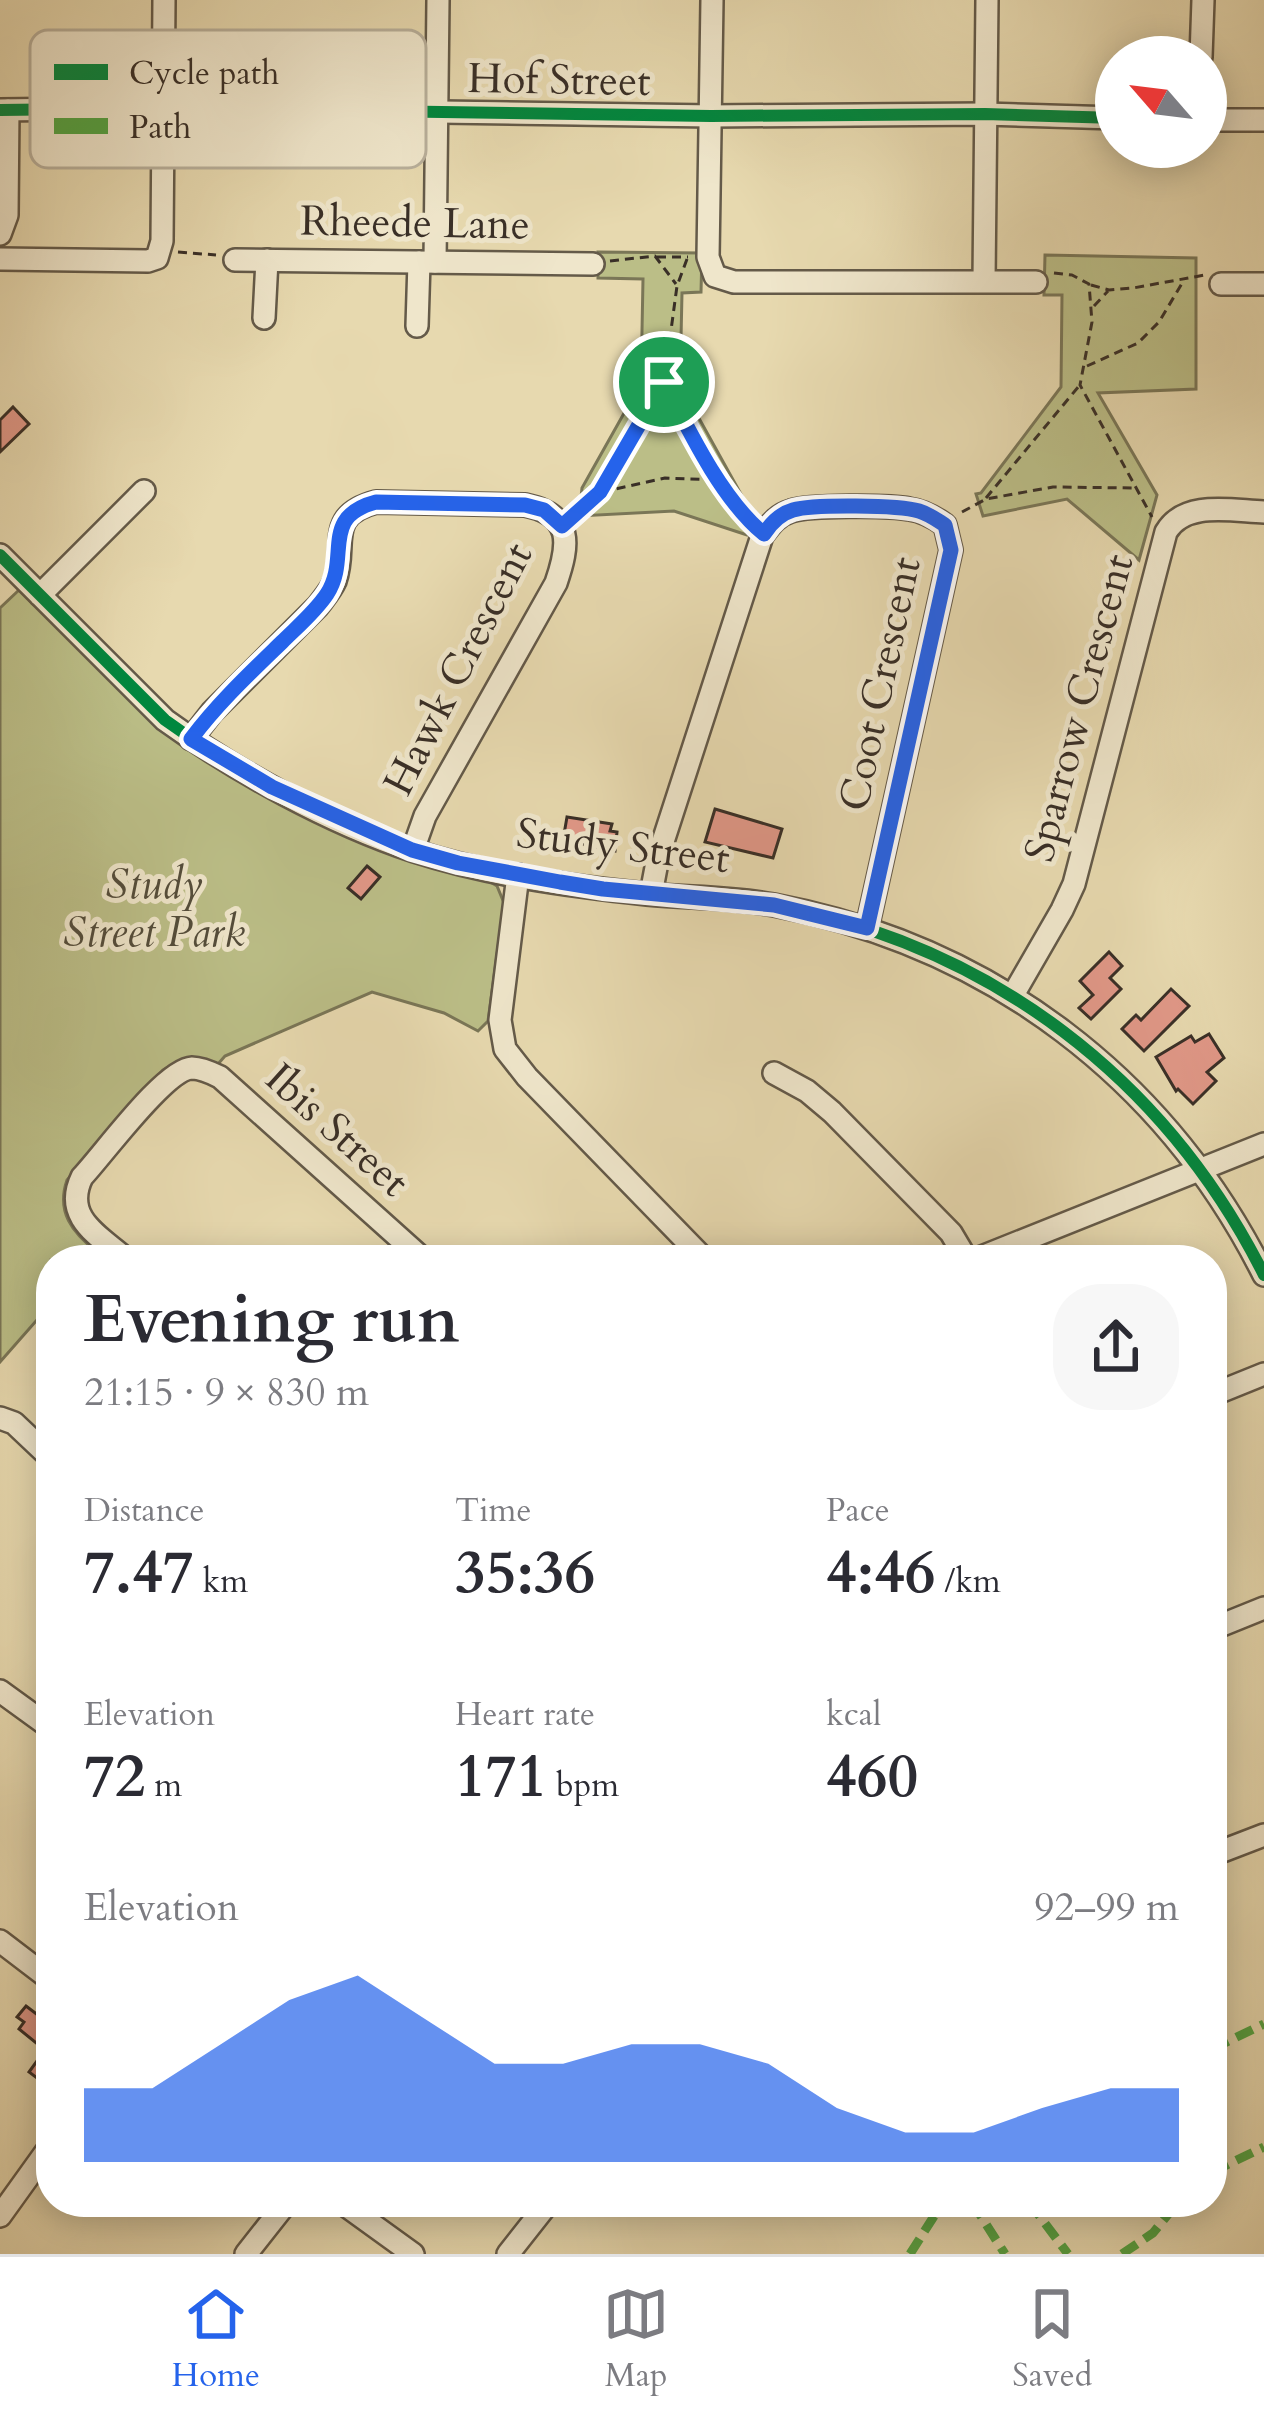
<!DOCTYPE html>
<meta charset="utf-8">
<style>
:root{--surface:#fff;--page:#f7f7f7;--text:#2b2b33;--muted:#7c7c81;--line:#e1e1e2;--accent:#2563eb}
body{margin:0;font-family:Cardo,serif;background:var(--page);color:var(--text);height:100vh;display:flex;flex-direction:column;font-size:45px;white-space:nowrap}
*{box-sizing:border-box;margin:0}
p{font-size:39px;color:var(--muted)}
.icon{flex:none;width:66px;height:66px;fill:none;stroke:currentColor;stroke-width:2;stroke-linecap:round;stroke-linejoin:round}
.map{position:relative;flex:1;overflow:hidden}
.panel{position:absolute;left:36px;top:1245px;width:1191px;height:972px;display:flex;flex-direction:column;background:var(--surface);border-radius:48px;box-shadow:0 6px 30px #0003}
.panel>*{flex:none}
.needle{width:78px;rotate:298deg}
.controls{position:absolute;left:1095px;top:36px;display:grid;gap:24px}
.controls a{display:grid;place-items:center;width:132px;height:132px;border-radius:50%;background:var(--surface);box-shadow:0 6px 30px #0003;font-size:60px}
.pin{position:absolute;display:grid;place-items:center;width:102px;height:102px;color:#fff;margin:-51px;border:6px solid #fff;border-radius:50%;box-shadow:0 3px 12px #0007}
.round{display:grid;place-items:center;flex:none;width:126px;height:126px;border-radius:48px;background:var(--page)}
.summary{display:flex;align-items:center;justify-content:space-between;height:204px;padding:0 48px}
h1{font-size:66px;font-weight:800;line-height:90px}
.figures{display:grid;grid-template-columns:repeat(3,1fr);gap:18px;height:204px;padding:12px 48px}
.figures div{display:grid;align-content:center}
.figures b{font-size:60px;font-weight:800}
.figures small{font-size:33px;font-weight:400}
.figures p{font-size:33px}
.chart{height:336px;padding:24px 48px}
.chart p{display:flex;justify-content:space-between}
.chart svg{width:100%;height:216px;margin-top:12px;fill:var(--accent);opacity:.7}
.menu{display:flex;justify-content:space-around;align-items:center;height:168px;border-top:3px solid var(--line);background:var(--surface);font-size:33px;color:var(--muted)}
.menu a{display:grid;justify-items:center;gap:6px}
.menu .current{color:var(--accent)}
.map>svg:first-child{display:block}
.green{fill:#bbbe87;stroke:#7a7657;stroke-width:3}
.building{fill:#e19888;stroke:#392f27;stroke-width:3}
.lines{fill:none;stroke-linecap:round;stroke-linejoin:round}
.minor-casing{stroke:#645a49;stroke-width:26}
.path{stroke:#392f27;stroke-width:3;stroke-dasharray:9 6;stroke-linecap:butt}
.minor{stroke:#efe6cb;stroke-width:21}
.quiet{stroke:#53a442;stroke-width:9;stroke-dasharray:18 9;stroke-linecap:butt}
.cycleway-casing{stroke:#efe6cb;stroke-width:20}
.cycleway{stroke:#00873e;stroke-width:12}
.route-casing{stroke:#fff;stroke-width:24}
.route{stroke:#2563eb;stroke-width:15}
.labels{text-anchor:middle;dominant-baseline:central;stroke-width:10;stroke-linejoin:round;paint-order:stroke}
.street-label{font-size:42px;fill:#392f27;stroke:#efe6cb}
.park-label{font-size:42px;font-style:italic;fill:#534c3a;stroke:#efe6cb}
.key{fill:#efe6cb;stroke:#b8af9a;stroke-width:3}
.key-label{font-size:33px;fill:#392f27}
</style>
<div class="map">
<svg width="1264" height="2254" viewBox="0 0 1264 2254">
<rect width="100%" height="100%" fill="#e7d9af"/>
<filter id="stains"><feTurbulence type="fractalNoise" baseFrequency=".00167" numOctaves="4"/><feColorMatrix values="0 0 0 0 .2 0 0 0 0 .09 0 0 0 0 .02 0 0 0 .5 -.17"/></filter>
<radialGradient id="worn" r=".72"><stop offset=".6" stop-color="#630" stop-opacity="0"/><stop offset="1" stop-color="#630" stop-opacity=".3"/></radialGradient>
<g class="green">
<path d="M598,252L702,253L701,292L682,293L680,384L757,523L747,535L674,511L579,516L582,488L641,383L643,279L598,278Z"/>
<path d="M1045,255L1196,258V389L1098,393L1157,495L1139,560L1067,499L983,516L976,494L981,493L1061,387L1062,295H1044Z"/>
<path d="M19,590L146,715L185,747L484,878L497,886L504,903L488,1021L478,1031L444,1013L372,992L225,1056L218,1064C196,1056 183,1058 163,1070L67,1180C56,1212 72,1232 97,1252L90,1260H51V1304L0,1362V608Z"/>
</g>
<g class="building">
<path d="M13,407L29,424L0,452V420Z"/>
<path d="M715,809L782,829L773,858L705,842Z"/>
<path d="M567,817L612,824L610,831L617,832L615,851L563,840Z"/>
<path d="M367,866L380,877L361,899L348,888Z"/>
<path d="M1109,952L1122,966L1110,978L1121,989L1091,1019L1079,1008L1093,995L1080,981Z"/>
<path d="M1171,989L1189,1006L1144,1051L1122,1029L1136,1015L1141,1020Z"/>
<path d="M1209,1034L1224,1058L1207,1072L1216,1081L1193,1104L1178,1089L1176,1091L1156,1057L1191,1036L1195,1042Z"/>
<path d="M26,2006L51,2025V2076L45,2084L29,2072L45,2050L19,2029L24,2022L17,2017Z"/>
</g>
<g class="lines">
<g class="minor-casing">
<g id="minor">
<path d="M712,0L708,257L715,276L734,282H1036"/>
<path d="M1201,57L1203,0"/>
<path d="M0,110L163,108L711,116L985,114L1116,118"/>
<path d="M1206,120H1264"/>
<path d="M0,234L7,215L8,110"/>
<path d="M0,259L148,261L157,258L162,241L164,0"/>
<path d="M235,260L593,264"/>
<path d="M435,262L438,0"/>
<path d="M984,280L987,0"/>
<path d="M1221,284H1264"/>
<path d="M264,318L267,260"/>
<path d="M417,326L419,262"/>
<path d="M0,555L165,720C237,772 330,823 414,851C488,875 570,886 647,894C689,898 732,897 774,905C991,946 1165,1078 1264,1275"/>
<path d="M40,595L144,491"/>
<path d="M191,739L212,712L318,606C324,598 331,590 335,581C348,545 324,516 376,502L525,505C574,515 569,545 556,583L425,816L413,850"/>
<path d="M518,875L500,1020L505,1049L527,1077L705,1260"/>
<path d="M651,894L658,857L762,536C770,525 777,515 791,511C808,505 890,505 909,509C923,511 934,517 945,525L951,550L867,928"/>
<path d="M1013,995L1062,910L1074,884L1166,532C1185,500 1232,511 1264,512"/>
<path d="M774,1073L807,1091L832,1112L951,1233L967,1260"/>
<path d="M127,1260C100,1236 62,1218 82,1177C103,1155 165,1069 192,1068C201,1068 212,1073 220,1077L424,1260"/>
<path d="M974,1260L1264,1144"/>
<path d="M1212,1395L1264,1374"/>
<path d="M0,1418L14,1423L51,1458"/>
<path d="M1212,1629L1264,1608"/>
<path d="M0,1691L51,1728"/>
<path d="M1212,1855L1264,1835"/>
<path d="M0,1941L51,1980"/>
<path d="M341,2202L413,2254"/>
<path d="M0,2216L51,2145"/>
<path d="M246,2254L287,2202"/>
<path d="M508,2254L549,2202"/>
</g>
</g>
<g class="path">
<path d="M178,252L216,255"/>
<path d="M657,257H688"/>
<path d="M687,259L677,286L664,382L712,469L716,480L748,522"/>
<path d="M610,261L655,256L676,284"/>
<path d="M1054,273L1072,275L1089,284L1092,322L1080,385L1152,517"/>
<path d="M1091,285L1109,290L1133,288L1205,275"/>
<path d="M1094,306L1108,291"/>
<path d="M1087,366L1138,343L1159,322L1184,280"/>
<path d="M602,492L665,478L716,480"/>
<path d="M986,498L1079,386"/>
<path d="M962,512L986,499L1053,487L1133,488"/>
<path d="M575,514L600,492L663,384"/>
</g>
<use href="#minor" class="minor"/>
<g class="quiet">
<path d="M1212,2049L1264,2024"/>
<path d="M1212,2172L1264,2147"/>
<path d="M972,2202L1005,2254"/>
<path d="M1029,2202L1068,2254"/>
<path d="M910,2254L943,2202"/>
<path d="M1122,2254L1153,2233L1178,2202"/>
</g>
<g class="cycleway-casing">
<g id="cycleway">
<path d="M0,110L163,108L711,116L985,114L1116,118"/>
<path d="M0,555L165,720C237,772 330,823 414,851C488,875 570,886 647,894C689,898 732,897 774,905C991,946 1165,1078 1264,1275"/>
</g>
</g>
<use href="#cycleway" class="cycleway"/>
</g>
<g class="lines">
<g class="route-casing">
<path id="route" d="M664,382C689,431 722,500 764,534C771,523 779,514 793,510C813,504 899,505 919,511C929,514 937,520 945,525L951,550L867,928L774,905L603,889L560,882L458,863L412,850L272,787L191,739C218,703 250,673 282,642C297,627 315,612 327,594C351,557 319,517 376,502L525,505L544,510L562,526L600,492Z"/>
</g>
<use href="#route" class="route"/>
</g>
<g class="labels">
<g class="street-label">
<text transform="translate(559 80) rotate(1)">Hof Street</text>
<text transform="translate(415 223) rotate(1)">Rheede Lane</text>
<text transform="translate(458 669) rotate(-63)">Hawk Crescent</text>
<text transform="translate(880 684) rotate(-78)">Coot Crescent</text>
<text transform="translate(1079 708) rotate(-75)">Sparrow Crescent</text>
<text transform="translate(623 846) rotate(7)">Study Street</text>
<text transform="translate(337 1130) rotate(42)">Ibis Street</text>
</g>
<g class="park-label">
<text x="154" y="884">Study<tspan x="154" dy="48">Street Park</tspan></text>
</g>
</g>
<rect x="30" y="30" width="396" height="138" rx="18" class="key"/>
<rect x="54" y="64" width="54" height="16" fill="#00873e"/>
<rect x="54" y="118" width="54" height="16" fill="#53a442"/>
<g class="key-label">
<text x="129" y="84">Cycle path</text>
<text x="129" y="138">Path</text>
</g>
<rect width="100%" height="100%" filter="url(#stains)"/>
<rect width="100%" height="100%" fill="url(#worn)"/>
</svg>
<div class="controls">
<a><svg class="needle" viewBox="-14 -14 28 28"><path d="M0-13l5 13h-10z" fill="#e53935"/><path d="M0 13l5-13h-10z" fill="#7c7c81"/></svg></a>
</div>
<div class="pin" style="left:664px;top:382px;background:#1e9e55"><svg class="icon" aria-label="arrive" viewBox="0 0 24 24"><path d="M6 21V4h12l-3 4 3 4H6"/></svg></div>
<section class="panel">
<div class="summary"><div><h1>Evening run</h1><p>21:15 · 9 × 830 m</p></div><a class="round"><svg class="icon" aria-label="share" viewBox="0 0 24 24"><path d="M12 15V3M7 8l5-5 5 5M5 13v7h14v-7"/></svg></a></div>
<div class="figures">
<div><p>Distance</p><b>7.47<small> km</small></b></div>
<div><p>Time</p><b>35:36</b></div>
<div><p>Pace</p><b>4:46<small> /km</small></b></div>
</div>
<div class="figures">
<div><p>Elevation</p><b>72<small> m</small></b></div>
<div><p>Heart rate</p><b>171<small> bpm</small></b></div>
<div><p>kcal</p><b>460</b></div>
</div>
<div class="chart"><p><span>Elevation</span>92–99 m</p>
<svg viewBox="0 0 160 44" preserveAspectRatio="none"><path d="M0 44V29L10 29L20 20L30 11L40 6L50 15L60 24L70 24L80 20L90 20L100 24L110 33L120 38L130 38L140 33L150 29L160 29V44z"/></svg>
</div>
</section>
</div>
<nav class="menu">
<a class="current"><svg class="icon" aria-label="home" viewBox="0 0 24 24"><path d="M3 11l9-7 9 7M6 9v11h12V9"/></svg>Home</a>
<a><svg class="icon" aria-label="map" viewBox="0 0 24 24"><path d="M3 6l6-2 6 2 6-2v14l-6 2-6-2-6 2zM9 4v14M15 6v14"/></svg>Map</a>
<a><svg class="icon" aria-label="saved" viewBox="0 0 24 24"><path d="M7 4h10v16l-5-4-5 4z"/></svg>Saved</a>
</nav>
